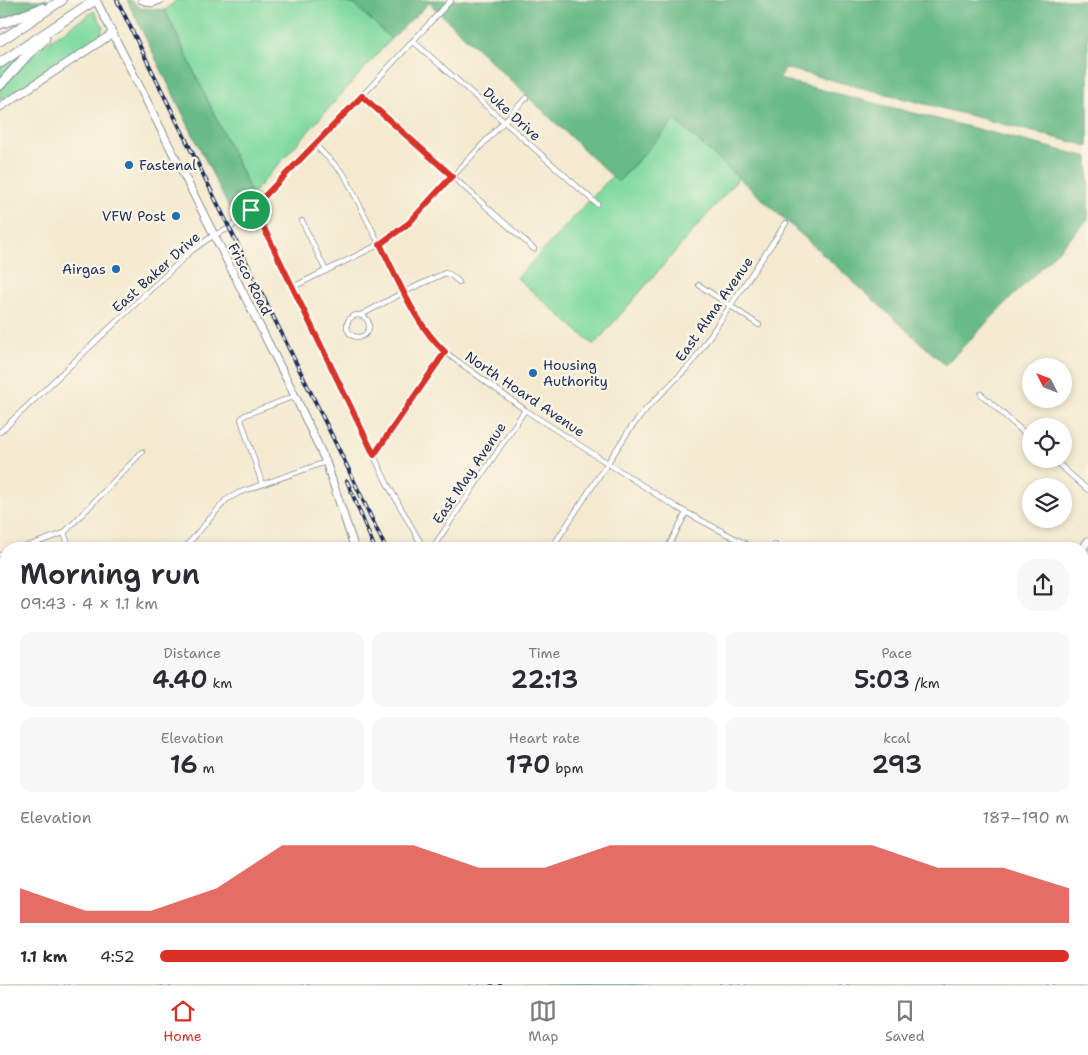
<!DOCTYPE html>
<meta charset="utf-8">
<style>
:root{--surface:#fff;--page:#f7f7f7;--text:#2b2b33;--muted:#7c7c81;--line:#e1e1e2;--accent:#d93025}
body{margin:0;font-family:"Shantell Sans",sans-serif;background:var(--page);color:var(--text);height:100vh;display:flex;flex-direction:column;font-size:19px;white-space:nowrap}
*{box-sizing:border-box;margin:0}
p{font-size:16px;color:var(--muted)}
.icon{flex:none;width:28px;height:28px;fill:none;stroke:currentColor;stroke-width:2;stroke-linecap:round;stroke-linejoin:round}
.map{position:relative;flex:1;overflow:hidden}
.panel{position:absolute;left:0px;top:542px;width:1089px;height:442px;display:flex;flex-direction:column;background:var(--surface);border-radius:20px 20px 0 0;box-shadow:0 2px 8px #0003}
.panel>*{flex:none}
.needle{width:32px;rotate:312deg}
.fabs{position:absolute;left:1022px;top:358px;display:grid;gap:10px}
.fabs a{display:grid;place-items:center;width:50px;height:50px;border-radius:50%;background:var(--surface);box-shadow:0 2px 8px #0003;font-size:25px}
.pin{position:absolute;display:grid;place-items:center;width:42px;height:42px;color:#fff;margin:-21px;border:2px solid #fff;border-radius:50%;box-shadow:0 1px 5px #0007}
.round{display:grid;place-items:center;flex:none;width:52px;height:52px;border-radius:20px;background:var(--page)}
.headline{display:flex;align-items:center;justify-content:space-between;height:85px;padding:0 20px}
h1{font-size:28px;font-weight:600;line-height:38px}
.figures{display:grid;grid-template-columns:repeat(3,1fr);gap:8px;height:85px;padding:5px 20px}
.figures div{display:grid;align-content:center;border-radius:12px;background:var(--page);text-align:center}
.figures b{font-size:25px;font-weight:600}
.figures small{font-size:14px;font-weight:400}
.figures p{font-size:14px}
.chart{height:140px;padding:10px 20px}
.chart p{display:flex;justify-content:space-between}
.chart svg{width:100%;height:90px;margin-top:5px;fill:var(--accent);opacity:.7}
ul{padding:0 20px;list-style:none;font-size:16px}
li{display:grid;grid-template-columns:80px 60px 1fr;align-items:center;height:38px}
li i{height:12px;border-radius:6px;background:var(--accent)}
.tab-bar{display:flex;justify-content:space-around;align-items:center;height:70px;border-top:1px solid var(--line);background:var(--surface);font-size:14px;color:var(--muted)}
.tab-bar a{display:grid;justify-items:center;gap:2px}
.tab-bar .selected{color:var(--accent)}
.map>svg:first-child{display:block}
.green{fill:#80daa0;stroke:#4e847f}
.forest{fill:#68ba86;stroke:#427472}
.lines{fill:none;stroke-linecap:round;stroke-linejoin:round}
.street-casing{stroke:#888c97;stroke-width:6}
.secondary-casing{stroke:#888c97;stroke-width:9}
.primary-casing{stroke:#888c97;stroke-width:9}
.highway-casing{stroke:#888c97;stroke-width:11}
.street{stroke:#fff;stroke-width:4.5}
.secondary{stroke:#fff;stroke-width:7}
.primary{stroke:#fff;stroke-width:8}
.highway{stroke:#fff;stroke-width:9}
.rail-casing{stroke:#1b2f5e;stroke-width:4}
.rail{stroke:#fcf5e5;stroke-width:2;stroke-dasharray:5.5;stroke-linecap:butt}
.route-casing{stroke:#fff;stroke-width:10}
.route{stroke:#d93025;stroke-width:6}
.poi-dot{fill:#1f6fb2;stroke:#fcf5e5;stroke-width:2}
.labels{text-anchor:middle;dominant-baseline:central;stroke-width:5;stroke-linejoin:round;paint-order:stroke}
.street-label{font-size:14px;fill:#1b2f5e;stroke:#fcf5e5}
.poi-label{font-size:14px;fill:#1b2f5e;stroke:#fcf5e5;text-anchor:start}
</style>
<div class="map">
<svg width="1088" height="985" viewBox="0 0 1088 985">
<rect width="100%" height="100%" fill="#fcf5e5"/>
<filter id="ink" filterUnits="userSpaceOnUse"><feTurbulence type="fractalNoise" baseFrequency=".02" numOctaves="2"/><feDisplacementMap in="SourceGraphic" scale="10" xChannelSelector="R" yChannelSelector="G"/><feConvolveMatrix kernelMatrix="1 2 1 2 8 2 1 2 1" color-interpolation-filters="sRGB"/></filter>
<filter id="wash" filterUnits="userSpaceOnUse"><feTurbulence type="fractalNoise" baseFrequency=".0096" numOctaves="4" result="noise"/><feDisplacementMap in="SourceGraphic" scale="20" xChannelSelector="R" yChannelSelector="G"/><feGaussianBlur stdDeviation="1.12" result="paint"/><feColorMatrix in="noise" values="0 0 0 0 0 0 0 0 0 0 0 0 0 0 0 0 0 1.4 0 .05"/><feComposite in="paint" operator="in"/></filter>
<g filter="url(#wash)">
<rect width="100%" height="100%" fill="#f4ead0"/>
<g class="green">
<path d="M177,0H335L355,5L391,39L252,194L165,10Z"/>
<path d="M94,11L103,26L101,35L0,101V88L42,46Z"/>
<path d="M37,42L0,80V67Z"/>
<path d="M675,120L739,178L594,345L517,278L612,176L619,181Z"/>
<path d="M523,979H690L687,985H525Z"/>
</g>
<g class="forest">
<path d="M3,0H48L34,8L0,20V2Z"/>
<path d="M127,0H131L140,8L165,10L252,194L232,214Z"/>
<path d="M335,0H1088V146L785,68L779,79L1088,157V220L945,365L675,120L618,182L429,3L391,39L355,5Z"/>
</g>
</g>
<g filter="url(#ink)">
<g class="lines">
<g class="street-casing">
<g id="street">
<path d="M413,41L597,204"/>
<path d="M362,96L534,249"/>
<path d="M315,145L344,174L417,319L434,342L445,352L525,410L676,507L755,549"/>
<path d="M251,210L260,220L387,483L424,549"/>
<path d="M302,221L326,271"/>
<path d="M699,285L759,325"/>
<path d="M293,287L380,244L409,223L526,98"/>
<circle cx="358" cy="326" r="11"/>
<path d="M361,315L404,292L445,273L451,275L459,282"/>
<path d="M981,394L1031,439"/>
<path d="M0,432L191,251L214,235L230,228L251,210L362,96L451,0"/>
<path d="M374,455L445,352"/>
<path d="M1053,459L1088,490"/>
<path d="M262,484L241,419L245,415L295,396"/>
<path d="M64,533L70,549"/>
<path d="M188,544L226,500L238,493L326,462"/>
<path d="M19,549L64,533L142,452"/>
<path d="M432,549L525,410"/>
<path d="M551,549L630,429L647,408L691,364L786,223"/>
<path d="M667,549L686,513"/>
<path d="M772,549L775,545"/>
<path d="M0,555L6,553"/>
<path d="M1082,836L1088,839"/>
<path d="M1082,926L1088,916"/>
<path d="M1082,946L1088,949"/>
<path d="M153,979L165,985"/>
<path d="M719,979L731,985"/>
<path d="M936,979L948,985"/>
<path d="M305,985L311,979"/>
<path d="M741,985L745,979"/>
<path d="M1050,985L1054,979"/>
</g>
</g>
<g class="secondary-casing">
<g id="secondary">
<path d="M96,0L295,396L326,462L355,549"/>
<path d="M142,0L152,3L160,0"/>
<path d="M0,107L112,34"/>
<path d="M1082,550L1088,541"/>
<path d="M470,979L471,985"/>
<path d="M844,985L848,979"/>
</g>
</g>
<g class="primary-casing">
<g id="primary">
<path d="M0,656L6,675"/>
<path d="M0,698L6,717"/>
<path d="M60,979L61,985"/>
<path d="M75,979V985"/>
</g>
</g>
<g class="highway-casing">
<g id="highway">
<path d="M0,24L43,8"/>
<path d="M0,41L62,0"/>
<path d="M0,63L95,0"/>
<path d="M0,85L28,54L45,39"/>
</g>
</g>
<use href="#street" class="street"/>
<use href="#secondary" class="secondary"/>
<use href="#primary" class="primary"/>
<use href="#highway" class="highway"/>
<g class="rail-casing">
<g id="rail">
<path d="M117,0L345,462L386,549"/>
<path d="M347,481L375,549"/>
<path d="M489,979L490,985"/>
<path d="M500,979L501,985"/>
</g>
</g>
<use href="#rail" class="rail"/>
</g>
</g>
<g class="lines" filter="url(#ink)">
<g class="route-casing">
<path id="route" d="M362,96L452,176L409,223L380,244C399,281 414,323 445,352L374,455L260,220L251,210Z"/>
</g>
<use href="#route" class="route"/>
</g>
<g class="poi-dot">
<circle cx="129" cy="165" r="5"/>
<circle cx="176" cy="216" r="5"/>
<circle cx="116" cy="269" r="5"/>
<circle cx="533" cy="373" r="5"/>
</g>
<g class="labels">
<g class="street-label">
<text transform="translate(512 114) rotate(42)">Duke Drive</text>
<text transform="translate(156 272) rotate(-42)">East Baker Drive</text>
<text transform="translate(250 279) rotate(63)">Frisco Road</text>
<text transform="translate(714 309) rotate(-55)">East Alma Avenue</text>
<text transform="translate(525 394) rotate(34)">North Hoard Avenue</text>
<text transform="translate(469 473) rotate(-56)">East May Avenue</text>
</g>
<g class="poi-label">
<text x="139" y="165">Fastenal</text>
<text x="166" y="216" text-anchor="end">VFW Post</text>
<text x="106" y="269" text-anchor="end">Airgas</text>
<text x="543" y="365">Housing<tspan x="543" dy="16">Authority</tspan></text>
</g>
</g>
</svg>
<div class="fabs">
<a><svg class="needle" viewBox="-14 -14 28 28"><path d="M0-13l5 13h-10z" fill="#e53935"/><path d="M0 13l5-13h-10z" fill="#7c7c81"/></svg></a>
<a><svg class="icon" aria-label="locate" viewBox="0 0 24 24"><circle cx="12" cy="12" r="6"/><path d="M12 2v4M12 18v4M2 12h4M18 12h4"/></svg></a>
<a><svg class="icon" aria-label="layers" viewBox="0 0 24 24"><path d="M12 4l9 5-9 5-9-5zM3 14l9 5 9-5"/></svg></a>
</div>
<div class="pin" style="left:251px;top:210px;background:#1e9e55"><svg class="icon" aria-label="arrive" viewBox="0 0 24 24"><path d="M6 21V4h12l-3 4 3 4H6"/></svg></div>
<section class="panel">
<div class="headline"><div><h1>Morning run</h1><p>09:43 · 4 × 1.1 km</p></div><a class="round"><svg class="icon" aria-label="share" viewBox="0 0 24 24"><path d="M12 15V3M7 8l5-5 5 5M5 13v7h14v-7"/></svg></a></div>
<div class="figures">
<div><p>Distance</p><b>4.40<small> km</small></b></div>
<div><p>Time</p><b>22:13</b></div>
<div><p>Pace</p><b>5:03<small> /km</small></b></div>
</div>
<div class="figures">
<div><p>Elevation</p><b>16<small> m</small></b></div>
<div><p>Heart rate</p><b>170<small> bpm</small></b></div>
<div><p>kcal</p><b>293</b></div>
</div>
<div class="chart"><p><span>Elevation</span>187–190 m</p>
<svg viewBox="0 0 160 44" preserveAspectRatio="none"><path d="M0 44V27L10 38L20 38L30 27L40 6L50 6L60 6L70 17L80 17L90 6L100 6L110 6L120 6L130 6L140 17L150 17L160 27V44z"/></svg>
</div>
<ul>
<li><b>1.1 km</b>4:52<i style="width:100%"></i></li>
</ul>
</section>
</div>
<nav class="tab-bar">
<a class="selected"><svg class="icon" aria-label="home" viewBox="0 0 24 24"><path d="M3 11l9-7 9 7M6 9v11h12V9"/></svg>Home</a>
<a><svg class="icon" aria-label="map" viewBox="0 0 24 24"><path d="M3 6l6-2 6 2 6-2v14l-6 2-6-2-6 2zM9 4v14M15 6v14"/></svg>Map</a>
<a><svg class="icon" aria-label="saved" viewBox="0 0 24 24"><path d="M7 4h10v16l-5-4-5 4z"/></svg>Saved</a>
</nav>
